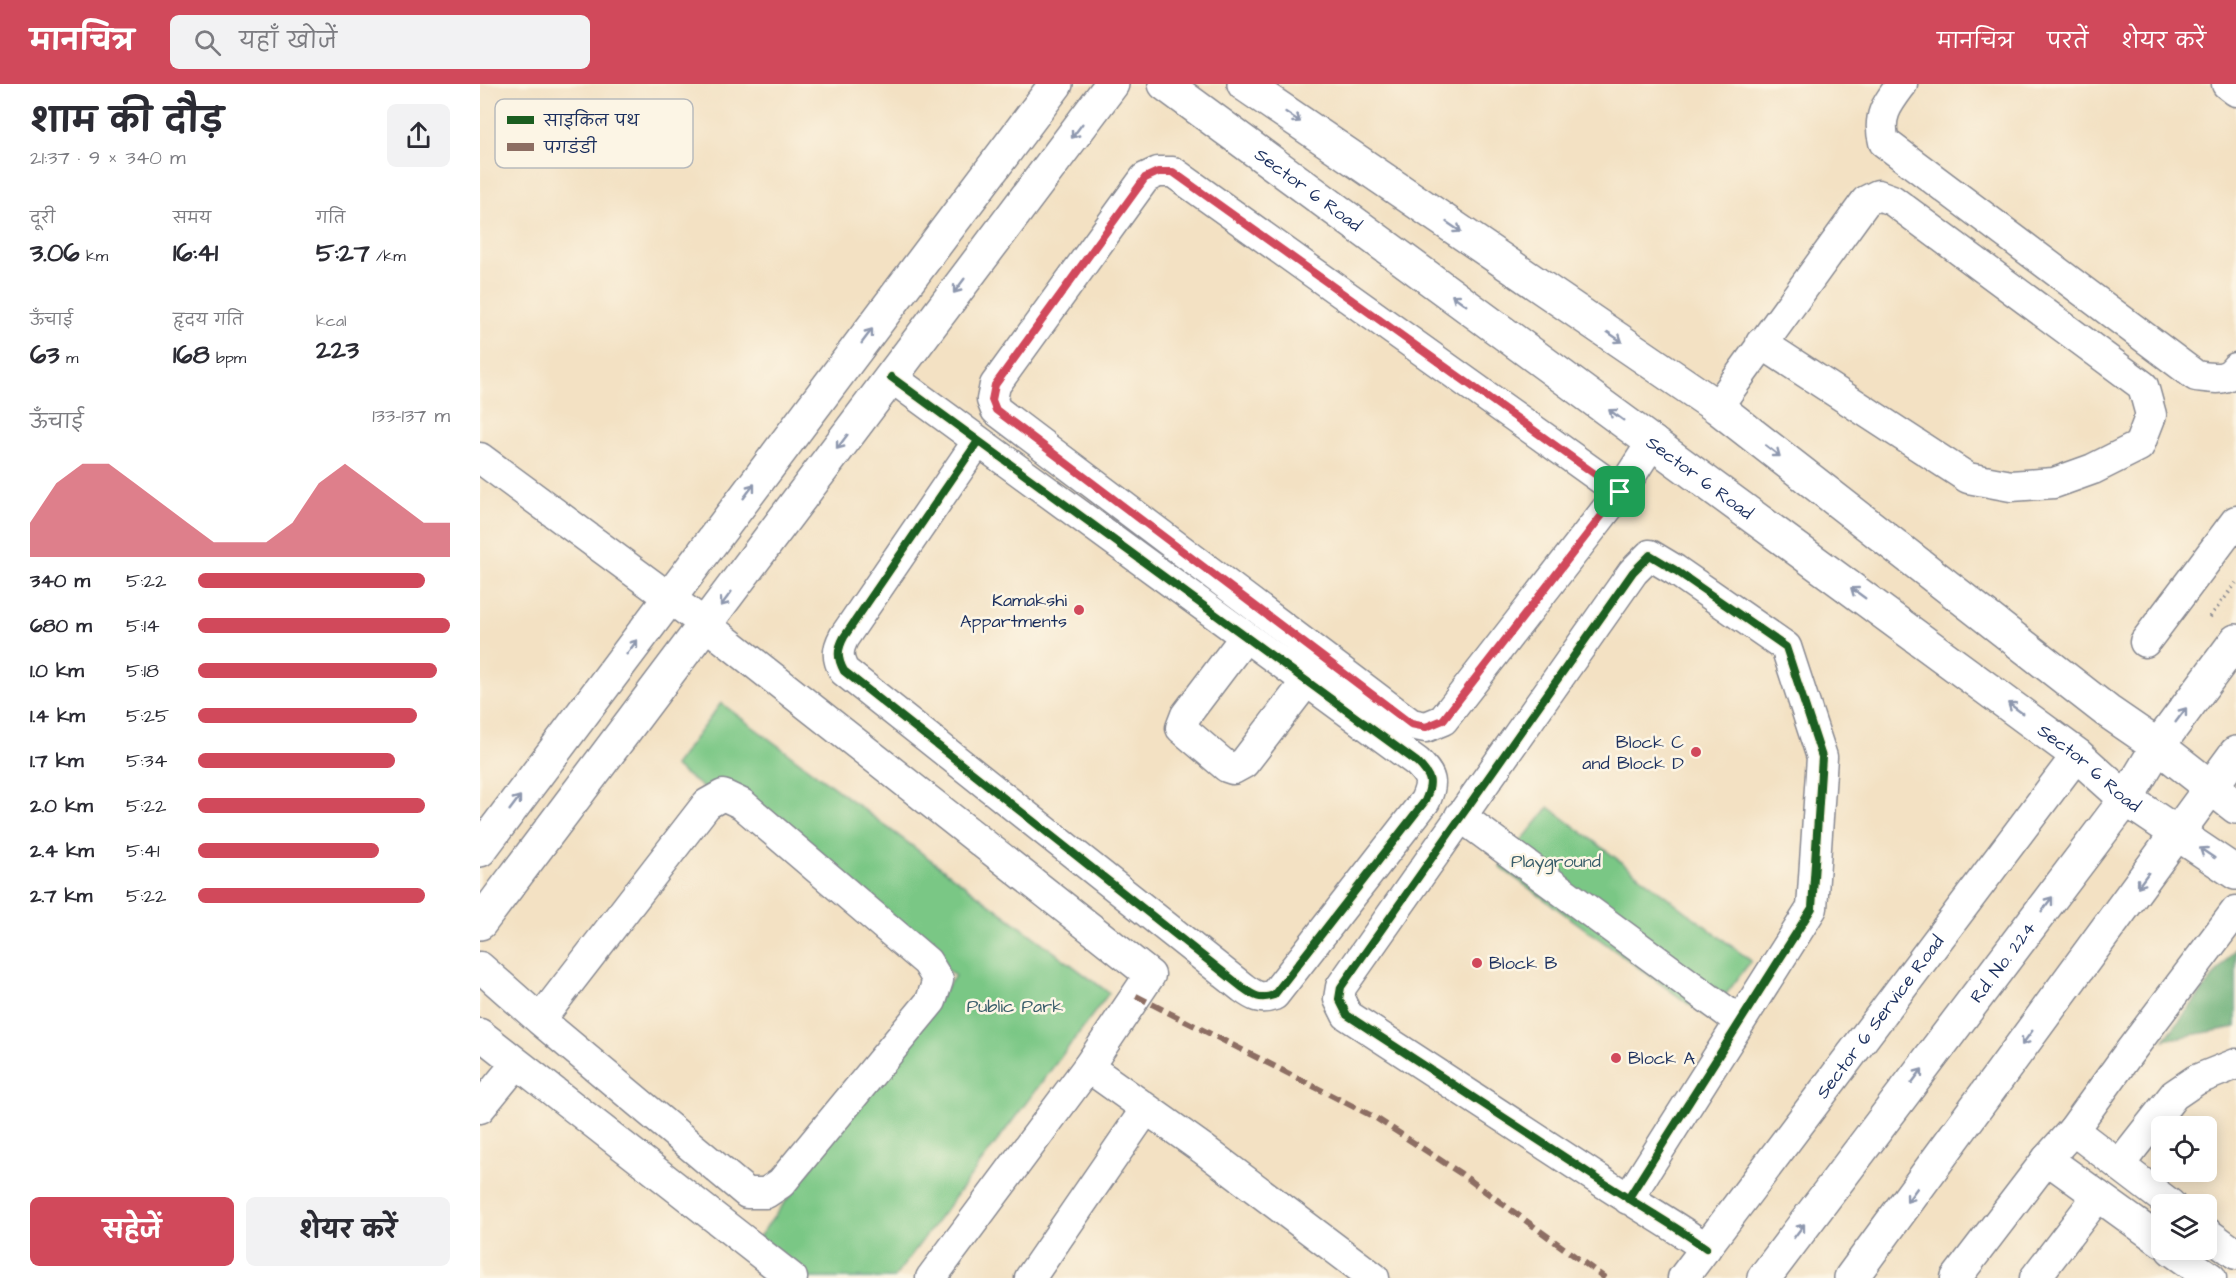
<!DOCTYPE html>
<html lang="hi">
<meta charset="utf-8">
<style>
:root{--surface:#fff;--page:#f2f2f3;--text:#2b2b33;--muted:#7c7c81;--accent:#d1495b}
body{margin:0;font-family:"Architects Daughter","Playpen Sans Deva",sans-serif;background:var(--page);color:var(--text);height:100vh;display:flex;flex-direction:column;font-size:22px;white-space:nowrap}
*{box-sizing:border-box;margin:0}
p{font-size:20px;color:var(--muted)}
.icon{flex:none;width:33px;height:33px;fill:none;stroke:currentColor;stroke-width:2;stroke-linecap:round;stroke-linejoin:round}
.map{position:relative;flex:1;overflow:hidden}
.side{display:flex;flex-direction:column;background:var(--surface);width:480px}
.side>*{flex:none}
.buttons{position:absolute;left:1671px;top:1032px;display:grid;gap:12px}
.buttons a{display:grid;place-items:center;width:66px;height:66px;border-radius:9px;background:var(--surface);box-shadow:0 3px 15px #0003;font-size:30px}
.pin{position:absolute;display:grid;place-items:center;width:51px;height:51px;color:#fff;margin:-26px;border-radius:12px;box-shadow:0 3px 9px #0006}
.round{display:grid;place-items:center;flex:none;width:63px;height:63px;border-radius:9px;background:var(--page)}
.overview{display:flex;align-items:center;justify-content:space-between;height:102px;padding:0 30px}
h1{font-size:33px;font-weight:700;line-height:45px}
.figures{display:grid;grid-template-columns:repeat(3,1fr);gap:9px;height:102px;padding:6px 30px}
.figures div{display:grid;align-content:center}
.figures b{font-size:26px;font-weight:700}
.figures small{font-size:16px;font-weight:400}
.figures p{font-size:16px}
.chart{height:168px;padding:12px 30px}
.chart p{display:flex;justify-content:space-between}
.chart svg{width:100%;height:108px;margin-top:6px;fill:var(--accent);opacity:.7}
.primary-button{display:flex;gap:12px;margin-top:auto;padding:12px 30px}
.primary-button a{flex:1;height:69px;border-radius:9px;background:var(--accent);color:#fff;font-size:24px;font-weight:700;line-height:69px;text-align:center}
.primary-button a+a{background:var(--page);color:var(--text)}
ul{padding:0 30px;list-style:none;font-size:20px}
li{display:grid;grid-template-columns:96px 72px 1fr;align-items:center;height:45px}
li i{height:15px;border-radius:8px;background:var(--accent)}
header{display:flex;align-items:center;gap:36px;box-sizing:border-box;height:84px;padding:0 30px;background:var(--accent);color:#fff}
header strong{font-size:28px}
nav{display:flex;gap:33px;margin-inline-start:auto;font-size:21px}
.search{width:420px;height:54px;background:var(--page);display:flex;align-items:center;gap:15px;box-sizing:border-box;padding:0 21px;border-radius:9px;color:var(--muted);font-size:22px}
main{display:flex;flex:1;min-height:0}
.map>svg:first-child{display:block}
.green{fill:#7ac785;stroke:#4a7b72;stroke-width:1.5}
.forest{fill:#63ac72;stroke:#3f6e68;stroke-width:1.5}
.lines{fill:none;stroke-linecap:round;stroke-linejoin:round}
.street-casing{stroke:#878890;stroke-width:33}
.secondary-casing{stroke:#878890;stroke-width:36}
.path{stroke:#878890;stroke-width:4;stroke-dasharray:1.5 4.5;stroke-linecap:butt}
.street{stroke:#fff;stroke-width:30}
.secondary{stroke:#fff;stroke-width:33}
.quiet{stroke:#8d6e63;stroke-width:6;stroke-dasharray:12 6;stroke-linecap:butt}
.cycleway-casing{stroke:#fcf5e5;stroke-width:11}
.cycleway{stroke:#1b5e20;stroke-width:8}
.oneway{stroke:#8d97ae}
.route-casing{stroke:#fff;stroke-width:12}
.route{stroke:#d1495b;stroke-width:8}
.poi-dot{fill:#d1495b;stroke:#fcf5e5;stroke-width:2}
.labels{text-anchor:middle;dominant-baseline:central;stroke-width:5;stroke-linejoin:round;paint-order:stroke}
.street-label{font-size:18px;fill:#1b2f5e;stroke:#fcf5e5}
.poi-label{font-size:18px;fill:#1b2f5e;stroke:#fcf5e5;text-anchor:end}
.park-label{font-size:18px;fill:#385d6a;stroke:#fcf5e5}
.key{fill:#fcf5e5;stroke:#b8babc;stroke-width:1.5}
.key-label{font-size:16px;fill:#1b2f5e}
</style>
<header>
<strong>मानचित्र</strong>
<div class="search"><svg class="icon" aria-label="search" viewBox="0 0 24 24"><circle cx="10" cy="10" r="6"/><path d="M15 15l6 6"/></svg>यहाँ खोजें</div>
<nav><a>मानचित्र</a><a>परतें</a><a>शेयर करें</a></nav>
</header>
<main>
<section class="side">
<div class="overview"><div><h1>शाम की दौड़</h1><p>21:37 · 9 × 340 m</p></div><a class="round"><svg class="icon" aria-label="share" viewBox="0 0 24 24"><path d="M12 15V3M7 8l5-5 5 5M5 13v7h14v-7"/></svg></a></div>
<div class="figures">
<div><p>दूरी</p><b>3.06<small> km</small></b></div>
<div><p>समय</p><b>16:41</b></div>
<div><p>गति</p><b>5:27<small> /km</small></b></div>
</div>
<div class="figures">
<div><p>ऊँचाई</p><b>63<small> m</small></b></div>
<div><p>हृदय गति</p><b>168<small> bpm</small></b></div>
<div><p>kcal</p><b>223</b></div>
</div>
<div class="chart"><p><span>ऊँचाई</span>133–137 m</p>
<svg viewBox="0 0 160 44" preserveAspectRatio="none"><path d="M0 44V30L10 14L20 6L30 6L40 14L50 22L60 30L70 38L80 38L90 38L100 30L110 14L120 6L130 14L140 22L150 30L160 30V44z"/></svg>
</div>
<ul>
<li><b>340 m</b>5:22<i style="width:90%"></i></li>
<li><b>680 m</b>5:14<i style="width:100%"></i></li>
<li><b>1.0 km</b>5:18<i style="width:95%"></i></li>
<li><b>1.4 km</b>5:25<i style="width:87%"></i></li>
<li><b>1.7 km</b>5:34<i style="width:78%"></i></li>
<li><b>2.0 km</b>5:22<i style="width:90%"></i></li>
<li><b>2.4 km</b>5:41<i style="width:72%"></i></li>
<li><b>2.7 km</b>5:22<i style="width:90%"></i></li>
</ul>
<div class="primary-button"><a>सहेजें</a><a>शेयर करें</a></div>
</section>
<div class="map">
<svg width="1756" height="1194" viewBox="0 0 1756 1194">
<rect width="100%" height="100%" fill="#fcf5e5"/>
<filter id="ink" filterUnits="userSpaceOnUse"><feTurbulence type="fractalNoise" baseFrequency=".0167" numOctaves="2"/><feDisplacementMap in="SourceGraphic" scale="12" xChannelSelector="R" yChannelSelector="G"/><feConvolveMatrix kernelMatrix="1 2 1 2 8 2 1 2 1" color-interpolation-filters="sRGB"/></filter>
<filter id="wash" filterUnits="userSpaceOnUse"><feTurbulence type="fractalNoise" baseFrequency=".008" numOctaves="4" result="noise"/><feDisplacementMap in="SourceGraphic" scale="24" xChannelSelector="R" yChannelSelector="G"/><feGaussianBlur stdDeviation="1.35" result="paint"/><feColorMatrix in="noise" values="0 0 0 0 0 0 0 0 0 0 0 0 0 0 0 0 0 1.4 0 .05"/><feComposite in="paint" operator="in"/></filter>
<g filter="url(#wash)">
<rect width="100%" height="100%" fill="#f3e1c3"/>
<g class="green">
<path d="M241,619L629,909L414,1194H307L269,1166L475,892L194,682Z"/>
<path d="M1069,723L1271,877L1228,934L1020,783Z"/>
</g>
<path class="forest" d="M1756,864V943L1684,956Z"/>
</g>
<g filter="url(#ink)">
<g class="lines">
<g class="street-casing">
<g id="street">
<path d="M1422,0C1407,20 1397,32 1404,58L1716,292C1732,294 1746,298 1756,284"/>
<path d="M1747,0L1756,7"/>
<path d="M678,88H693L1140,408L963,636L946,643L931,640L516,326L512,316L515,301L665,94Z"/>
<path d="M411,293L937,678C952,693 953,698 945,717L794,911C780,916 774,912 763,904L364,587C357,574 357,566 364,553L498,357"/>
<path d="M1237,323L1386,117L1398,111L1412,116L1663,302L1671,331L1659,362L1613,385L1574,399L1531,402L1488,394L1281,259"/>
<path d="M0,374L226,541L670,891L608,983L451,1194"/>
<path d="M1140,408L1173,357"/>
<path d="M765,553L706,631L701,644L747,683L753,685L764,679L826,598"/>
<path d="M1665,558L1756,437"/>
<path d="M980,732L1259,937"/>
<path d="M0,883L60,936L267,1109H286L301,1099L451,917L458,896L447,878L262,720L243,711L227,720L60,936"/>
<path d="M0,950L312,1194"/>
<path d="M608,983L723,1065L894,1194"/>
<path d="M0,1024L36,980"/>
<path d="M1593,1046L1690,1120"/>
<path d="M1567,1075L1682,1158"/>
<path d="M1639,1081L1694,1011L1716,996L1756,980"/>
<path d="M1148,1115L1332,824L1342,673L1306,563L1195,486L1170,471L1153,488L861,903L859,915L867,931L1121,1097C1156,1120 1192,1140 1226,1164"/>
<path d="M1726,1148L1756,1170"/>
<path d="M1691,1166L1731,1194"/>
<path d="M550,1194L666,1025"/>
<path id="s1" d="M1203,1194L1597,671"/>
<path d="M1476,1194L1567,1075L1593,1046L1645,974L1756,827"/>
<path d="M1555,1194L1618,1112"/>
</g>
</g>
<g class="secondary-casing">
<g id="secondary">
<path id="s2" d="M685,0L1597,671L1646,715L1756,789"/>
<path d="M764,0L1237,323L1627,627L1678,662L1756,723"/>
<path d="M0,766L576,0"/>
<path d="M0,839L632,0"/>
<path id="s3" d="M1284,1194L1646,715L1678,662L1756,557"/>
<path d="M1371,1194L1756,669"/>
</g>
</g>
<path class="path" d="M1730,533L1756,499"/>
<use href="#street" class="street"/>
<use href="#secondary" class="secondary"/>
<path class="quiet" d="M656,912L896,1034L980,1089L1125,1194"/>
<g class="cycleway-casing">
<g id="cycleway">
<path d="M411,293L937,678C952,693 953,698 945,717L794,911C780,916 774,912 763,904L364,587C357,574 357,566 364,553L498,357"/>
<path d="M1148,1115L1332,824L1342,673L1306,563L1195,486L1170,471L1153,488L861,903L859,915L867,931L1121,1097C1156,1120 1192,1140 1226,1164"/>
</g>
</g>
<use href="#cycleway" class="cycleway"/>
</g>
<defs><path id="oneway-shaft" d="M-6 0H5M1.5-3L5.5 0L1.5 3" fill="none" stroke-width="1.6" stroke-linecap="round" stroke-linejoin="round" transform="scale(1.5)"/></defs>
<g class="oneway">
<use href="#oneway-shaft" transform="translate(813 33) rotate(34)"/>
<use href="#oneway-shaft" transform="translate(597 47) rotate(127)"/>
<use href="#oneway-shaft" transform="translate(974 143) rotate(34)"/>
<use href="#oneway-shaft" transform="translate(479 202) rotate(127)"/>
<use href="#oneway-shaft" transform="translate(979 216) rotate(-144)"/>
<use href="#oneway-shaft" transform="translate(387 252) rotate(-53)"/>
<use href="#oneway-shaft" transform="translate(1135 253) rotate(34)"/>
<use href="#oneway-shaft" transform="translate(1136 331) rotate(-144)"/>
<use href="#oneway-shaft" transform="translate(362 358) rotate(127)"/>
<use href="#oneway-shaft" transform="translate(1293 367) rotate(38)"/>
<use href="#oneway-shaft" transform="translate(269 407) rotate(-53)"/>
<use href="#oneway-shaft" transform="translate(1378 509) rotate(-144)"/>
<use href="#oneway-shaft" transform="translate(246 515) rotate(127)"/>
<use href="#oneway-shaft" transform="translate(152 563) rotate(-53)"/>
<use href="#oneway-shaft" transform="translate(1535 624) rotate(-144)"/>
<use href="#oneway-shaft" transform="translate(1701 631) rotate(-53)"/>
<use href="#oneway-shaft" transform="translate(35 719) rotate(-53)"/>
<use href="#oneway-shaft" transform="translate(1727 769) rotate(-146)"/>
<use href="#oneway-shaft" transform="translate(1663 796) rotate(126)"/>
<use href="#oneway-shaft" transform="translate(1567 820) rotate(-53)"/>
<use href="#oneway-shaft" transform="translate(1547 954) rotate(126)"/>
<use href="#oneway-shaft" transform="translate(1437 992) rotate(-53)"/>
<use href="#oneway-shaft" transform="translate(1432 1111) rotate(126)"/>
<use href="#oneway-shaft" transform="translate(1319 1147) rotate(-53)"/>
</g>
</g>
<g class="lines" filter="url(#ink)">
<g class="route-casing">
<path id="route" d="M678,88H693L1140,408L963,636L946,643L931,640L516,326L512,316L515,301L665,94Z"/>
</g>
<use href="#route" class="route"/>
</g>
<g class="poi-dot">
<circle cx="599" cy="526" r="6"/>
<circle cx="1216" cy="668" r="6"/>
<circle cx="997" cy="879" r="6"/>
<circle cx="1136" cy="974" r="6"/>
</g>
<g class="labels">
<g class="street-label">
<text stroke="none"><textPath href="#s2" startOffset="178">Sector 6 Road</textPath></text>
<text stroke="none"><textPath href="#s2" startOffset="664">Sector 6 Road</textPath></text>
<text stroke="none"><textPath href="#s2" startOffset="1150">Sector 6 Road</textPath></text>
<text stroke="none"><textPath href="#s3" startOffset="396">Rd. No. 224</textPath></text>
<text stroke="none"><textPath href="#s1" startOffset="327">Sector 6 Service Road</textPath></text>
</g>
<g class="poi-label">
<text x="587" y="516">Kamakshi<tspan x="587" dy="21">Appartments</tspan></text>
<text x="1204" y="658">Block C<tspan x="1204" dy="21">and Block D</tspan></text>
<text x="1009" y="879" text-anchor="start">Block B</text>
<text x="1148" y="974" text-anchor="start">Block A</text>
</g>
<g class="park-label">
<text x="1076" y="777">Playground</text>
<text x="535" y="922">Public Park</text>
</g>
</g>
<rect x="15" y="15" width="198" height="69" rx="9" class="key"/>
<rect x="27" y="32" width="27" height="8" fill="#1b5e20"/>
<rect x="27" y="59" width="27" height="8" fill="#8d6e63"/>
<g class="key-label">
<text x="64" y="42">साइकिल पथ</text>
<text x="64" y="69">पगडंडी</text>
</g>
</svg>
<div class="buttons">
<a><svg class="icon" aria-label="locate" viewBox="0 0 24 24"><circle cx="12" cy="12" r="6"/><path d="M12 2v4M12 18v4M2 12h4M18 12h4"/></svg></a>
<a><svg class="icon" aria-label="layers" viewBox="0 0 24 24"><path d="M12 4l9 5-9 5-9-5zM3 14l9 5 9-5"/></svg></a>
</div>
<div class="pin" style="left:1140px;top:408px;background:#1e9e55"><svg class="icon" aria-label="arrive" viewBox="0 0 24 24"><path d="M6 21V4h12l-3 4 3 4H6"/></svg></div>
</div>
</main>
